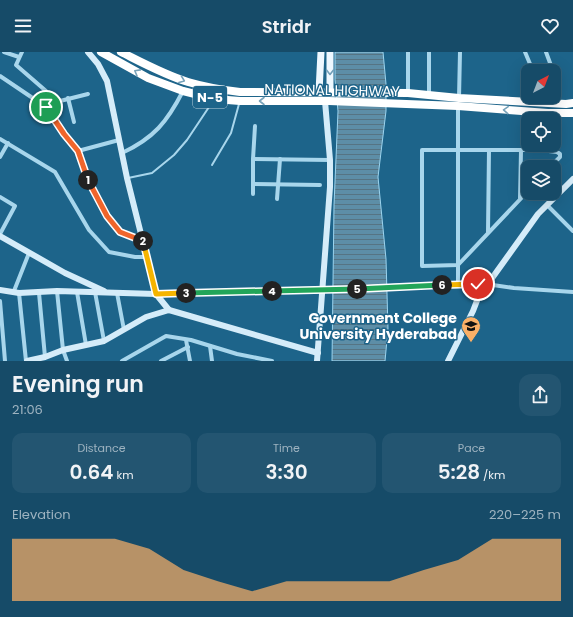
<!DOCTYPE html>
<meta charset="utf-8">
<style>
:root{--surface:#164b68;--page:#235571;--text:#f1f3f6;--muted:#9eb3c0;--line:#35637c;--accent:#fbb067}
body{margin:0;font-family:Poppins,sans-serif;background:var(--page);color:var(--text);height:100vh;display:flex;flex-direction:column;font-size:15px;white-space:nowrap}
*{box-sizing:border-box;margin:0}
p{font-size:13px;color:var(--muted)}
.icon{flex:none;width:22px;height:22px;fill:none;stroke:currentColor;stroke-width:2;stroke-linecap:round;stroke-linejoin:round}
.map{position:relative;height:309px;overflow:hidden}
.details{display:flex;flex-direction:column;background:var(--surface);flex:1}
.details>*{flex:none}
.needle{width:26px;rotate:42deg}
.controls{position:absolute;left:521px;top:12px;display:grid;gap:8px}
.controls a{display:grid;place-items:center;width:40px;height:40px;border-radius:8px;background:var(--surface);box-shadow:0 4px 16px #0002,0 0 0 1px var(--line);font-size:20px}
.pin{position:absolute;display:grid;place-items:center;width:34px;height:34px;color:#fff;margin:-17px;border:2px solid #fff;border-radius:50%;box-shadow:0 1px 4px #0007}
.km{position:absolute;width:20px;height:20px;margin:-10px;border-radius:50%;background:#222;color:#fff;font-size:11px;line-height:20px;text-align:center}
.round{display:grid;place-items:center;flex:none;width:42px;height:42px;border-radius:12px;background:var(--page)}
.overview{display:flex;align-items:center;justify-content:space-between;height:68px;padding:0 12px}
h1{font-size:22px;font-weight:600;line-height:30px}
.stats{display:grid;grid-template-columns:repeat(3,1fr);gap:6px;height:68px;padding:4px 12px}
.stats div{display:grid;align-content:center;border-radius:10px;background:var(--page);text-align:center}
.stats b{font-size:20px;font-weight:600}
.stats small{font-size:11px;font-weight:400}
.stats p{font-size:11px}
.chart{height:112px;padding:8px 12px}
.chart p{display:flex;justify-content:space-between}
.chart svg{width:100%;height:72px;margin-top:4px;fill:var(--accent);opacity:.7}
header{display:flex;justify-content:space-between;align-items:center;height:52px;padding:0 12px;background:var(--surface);font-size:18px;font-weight:600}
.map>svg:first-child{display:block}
.water{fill:url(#water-rules);stroke:#9cd4ee}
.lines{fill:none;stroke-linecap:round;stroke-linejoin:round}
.lane{stroke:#a8d6ec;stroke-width:2}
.street{stroke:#a8d6ec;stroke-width:4}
.secondary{stroke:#d5ecf9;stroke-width:6}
.primary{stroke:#eef8ff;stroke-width:7}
.highway{stroke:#fff;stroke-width:8}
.oneway{stroke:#77a2b9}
.oneway2{stroke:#719fb9}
.split-1-casing{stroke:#fff;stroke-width:8}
.split-2-casing{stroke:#fff;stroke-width:8}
.split-3-casing{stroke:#fff;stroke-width:8}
.split-4-casing{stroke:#fff;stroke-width:8}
.split-5-casing{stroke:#fff;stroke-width:8}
.split-6-casing{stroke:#fff;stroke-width:8}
.split-7-casing{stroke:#fff;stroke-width:8}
.split-1{stroke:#f0652b;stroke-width:5}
.split-2{stroke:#f0652b;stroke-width:5}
.split-3{stroke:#f5b400;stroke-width:5}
.split-4{stroke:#22a559;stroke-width:5}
.split-5{stroke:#22a559;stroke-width:5}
.split-6{stroke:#22a559;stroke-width:5}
.split-7{stroke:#f5b400;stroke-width:5}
.labels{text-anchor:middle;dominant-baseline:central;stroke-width:3;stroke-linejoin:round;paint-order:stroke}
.shield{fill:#1d648a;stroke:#bbd0dc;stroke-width:1}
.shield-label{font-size:13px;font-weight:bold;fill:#fff}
.street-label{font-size:14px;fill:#fff;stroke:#1d648a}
.poi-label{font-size:14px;font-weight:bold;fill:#fff;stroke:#1d648a;text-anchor:end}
</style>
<header><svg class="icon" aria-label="menu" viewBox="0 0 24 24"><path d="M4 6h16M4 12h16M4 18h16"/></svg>Stridr<svg class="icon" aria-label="heart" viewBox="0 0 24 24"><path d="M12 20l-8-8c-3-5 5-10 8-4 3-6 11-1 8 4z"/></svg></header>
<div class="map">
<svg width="573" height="309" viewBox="0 0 573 309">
<defs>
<pattern id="water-rules" width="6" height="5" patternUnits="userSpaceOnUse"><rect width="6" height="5" fill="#5d8ea7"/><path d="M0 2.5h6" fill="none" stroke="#567483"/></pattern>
</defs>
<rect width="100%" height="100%" fill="#1d648a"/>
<path class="water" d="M335,0H383L386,32V59L378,125L386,207L388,277L385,309H332L334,153L338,59L335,28Z"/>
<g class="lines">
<g class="lane">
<path d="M212,113L231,81L239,52"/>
<path d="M128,126L152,121L174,103L187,88L213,49"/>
</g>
<g class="street">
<path d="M4,0L19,5"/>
<path d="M22,0L16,13L46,39L49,51"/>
<path d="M429,0V43"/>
<path d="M525,0L533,19"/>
<path d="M546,0L553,19"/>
<path d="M554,22V26"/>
<path d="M0,24L46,55L64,82L78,99L90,132L107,165L120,180L143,189"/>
<path d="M408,41V0"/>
<path d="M68,46L74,70"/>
<path d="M459,46L460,0"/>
<path d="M48,52L88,42"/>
<path d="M458,54V232"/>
<path d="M0,87L55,120L89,178L109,200L135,205H147"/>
<path d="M78,99L119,88"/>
<path d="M122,101C154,86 167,70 183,39"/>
<path d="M0,105L8,91"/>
<path d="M253,107L330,108"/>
<path d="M254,132L320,133"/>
<path d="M528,139L458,213L422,214V98H540L557,100L560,102V105L550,115"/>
<path d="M253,142V107L255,74"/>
<path d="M0,145L15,154L0,182"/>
<path d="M520,146L521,99"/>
<path d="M277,147L280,107"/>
<path d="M547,153L573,179"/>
<path d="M488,180L489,98"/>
<path d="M486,232L514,236L573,240"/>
<path d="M14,239L29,201"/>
<path d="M57,239L63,298L67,309"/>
<path d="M77,240L86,293"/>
<path d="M95,240L104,289"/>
<path d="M19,241L26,309"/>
<path d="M39,241L45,305"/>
<path d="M117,241L124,278"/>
<path d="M0,249L5,309"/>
<path d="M186,288L190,309"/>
<path d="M210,294L212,309"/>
<path d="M122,309L166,284L191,288L237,302L272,309"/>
<path d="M161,309L188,295"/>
</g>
<g class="secondary">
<path d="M88,0L98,12L107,29L127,126L156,242L169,258"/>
<path d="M0,184L65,221L104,239"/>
<path d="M0,238L19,241L57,239L156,242L322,238L458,232L483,233L490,229L538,162L573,127"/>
<path d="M27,309L45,305L63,298L104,289L146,265L169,258L318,301"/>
<path d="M317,309L330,135V108L325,49"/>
<path d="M448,309L473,259L483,233"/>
</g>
<g class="primary">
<path d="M330,0V40"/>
<path d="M319,40L321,0"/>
</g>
<g class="highway">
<path d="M101,0L148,26L183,39L215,47L240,49H329L458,54L548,61H573"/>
<path d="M121,0C143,11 165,23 188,30C205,35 223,38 240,40L408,41L459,46L566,52L573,51"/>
</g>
</g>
<defs><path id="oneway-chevron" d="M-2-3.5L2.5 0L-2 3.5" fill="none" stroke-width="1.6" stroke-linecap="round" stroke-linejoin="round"/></defs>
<g class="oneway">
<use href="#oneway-chevron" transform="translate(137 20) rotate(-151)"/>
<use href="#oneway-chevron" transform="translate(182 28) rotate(21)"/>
<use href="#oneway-chevron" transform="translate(262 49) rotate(-180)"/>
<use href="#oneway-chevron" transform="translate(506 58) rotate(-176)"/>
</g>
<use class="oneway2" href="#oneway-chevron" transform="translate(330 20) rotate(90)"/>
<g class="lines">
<g class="split-1-casing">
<path id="split-1" d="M46,55L64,82L78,99L88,128"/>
</g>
<g class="split-2-casing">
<path id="split-2" d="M88,128L107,164L120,180L143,189"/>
</g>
<g class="split-3-casing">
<path id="split-3" d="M143,189L156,242L186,241"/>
</g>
<g class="split-4-casing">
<path id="split-4" d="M186,241L272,239"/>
</g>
<g class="split-5-casing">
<path id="split-5" d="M272,239L357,237"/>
</g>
<g class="split-6-casing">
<path id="split-6" d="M357,237L442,233"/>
</g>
<g class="split-7-casing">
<path id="split-7" d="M442,233L478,232"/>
</g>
<use href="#split-1" class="split-1"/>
<use href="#split-2" class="split-2"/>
<use href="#split-3" class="split-3"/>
<use href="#split-4" class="split-4"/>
<use href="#split-5" class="split-5"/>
<use href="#split-6" class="split-6"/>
<use href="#split-7" class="split-7"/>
</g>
<defs>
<g id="university-pin" transform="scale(1)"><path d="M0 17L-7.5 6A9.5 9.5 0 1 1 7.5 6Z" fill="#fbb067" stroke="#1d648a"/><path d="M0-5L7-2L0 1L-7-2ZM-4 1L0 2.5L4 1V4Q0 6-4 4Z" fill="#111"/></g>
</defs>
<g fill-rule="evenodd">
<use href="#university-pin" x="471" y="274"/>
</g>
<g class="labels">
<rect class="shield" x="193" y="34" width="34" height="22" rx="3"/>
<g class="shield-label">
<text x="210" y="45">N-5</text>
</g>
<g class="street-label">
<text transform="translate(332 38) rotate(1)">NATIONAL HIGHWAY</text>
</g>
<g class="poi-label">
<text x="457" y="266">Government College<tspan x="457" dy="16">University Hyderabad</tspan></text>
</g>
</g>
</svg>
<div class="controls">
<a><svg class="needle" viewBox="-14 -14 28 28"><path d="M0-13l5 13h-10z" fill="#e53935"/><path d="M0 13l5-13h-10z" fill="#9eb3c0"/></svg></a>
<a><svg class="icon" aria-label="locate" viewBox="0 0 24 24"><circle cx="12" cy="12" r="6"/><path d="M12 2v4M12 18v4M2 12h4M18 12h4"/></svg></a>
<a><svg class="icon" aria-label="layers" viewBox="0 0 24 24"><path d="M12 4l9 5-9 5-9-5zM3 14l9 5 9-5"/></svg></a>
</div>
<div class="pin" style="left:46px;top:55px;background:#1e9e55"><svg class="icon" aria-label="arrive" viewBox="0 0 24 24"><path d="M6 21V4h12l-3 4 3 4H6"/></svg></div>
<div class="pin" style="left:478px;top:232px;background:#d93025"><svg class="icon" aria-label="check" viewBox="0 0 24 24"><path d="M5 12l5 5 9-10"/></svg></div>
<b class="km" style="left:88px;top:128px">1</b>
<b class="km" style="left:143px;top:189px">2</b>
<b class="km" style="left:186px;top:241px">3</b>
<b class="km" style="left:272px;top:239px">4</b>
<b class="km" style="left:357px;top:237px">5</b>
<b class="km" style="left:442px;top:233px">6</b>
</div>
<section class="details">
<div class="overview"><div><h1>Evening run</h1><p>21:06</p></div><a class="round"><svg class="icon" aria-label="share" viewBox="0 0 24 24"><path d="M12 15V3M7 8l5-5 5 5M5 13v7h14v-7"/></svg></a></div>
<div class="stats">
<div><p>Distance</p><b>0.64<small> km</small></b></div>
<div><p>Time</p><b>3:30</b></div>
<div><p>Pace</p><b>5:28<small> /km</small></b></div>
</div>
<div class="chart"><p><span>Elevation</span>220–225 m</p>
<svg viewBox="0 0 160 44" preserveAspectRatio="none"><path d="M0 44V6L10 6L20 6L30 6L40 12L50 25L60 32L70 38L80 32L90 32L100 32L110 32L120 25L130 19L140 6L150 6L160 6V44z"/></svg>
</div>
</section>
